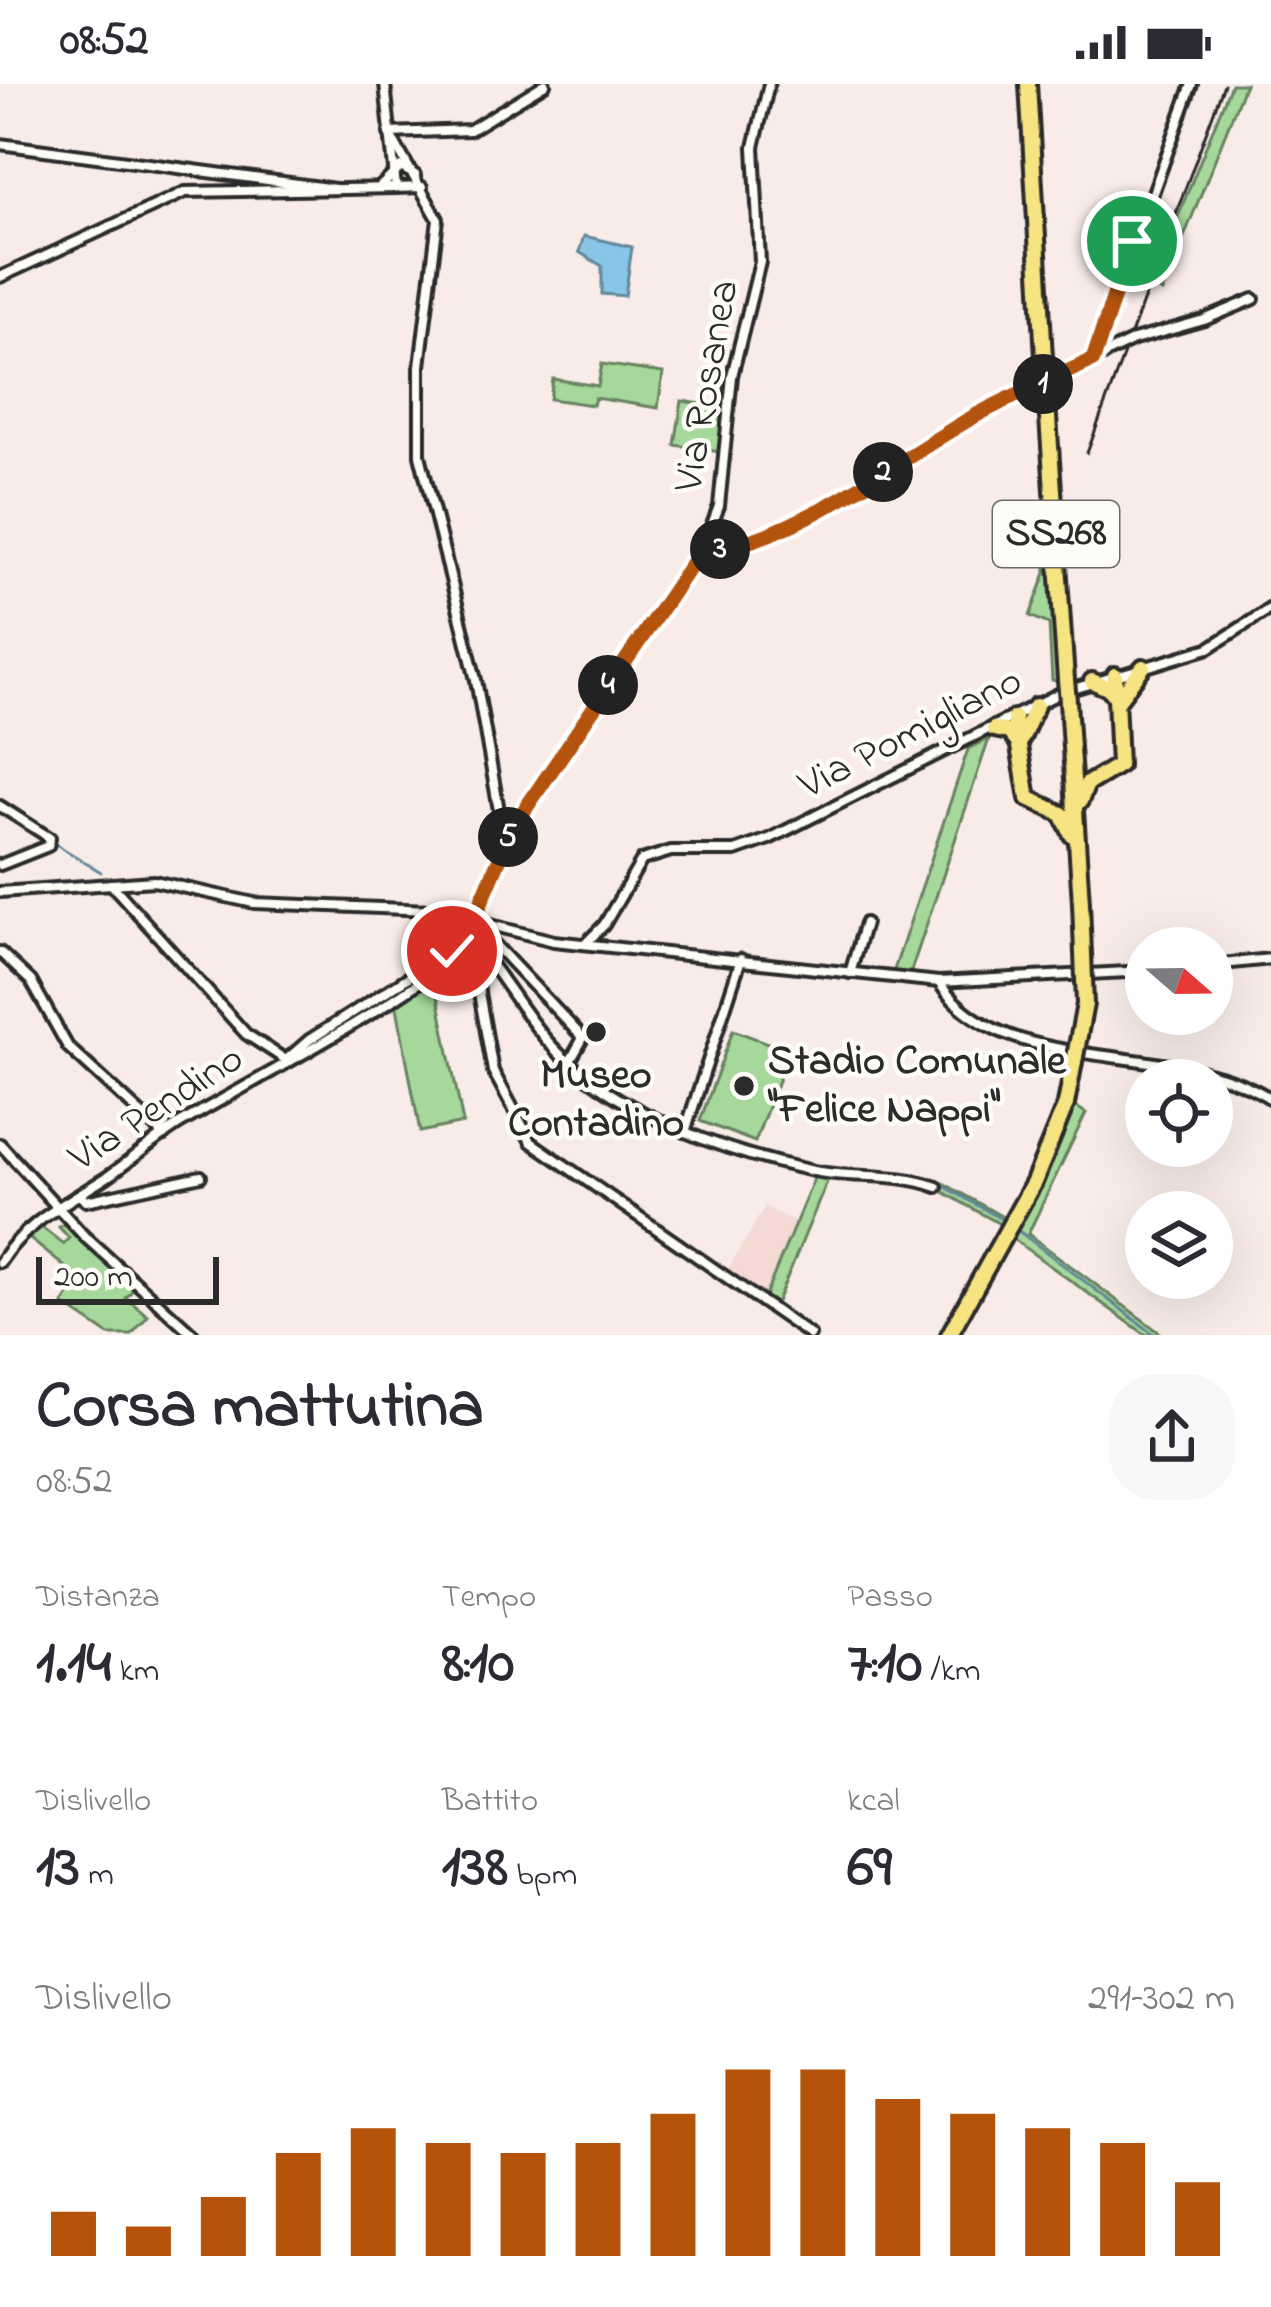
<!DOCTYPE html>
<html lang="it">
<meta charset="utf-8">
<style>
:root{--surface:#fff;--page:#f7f7f7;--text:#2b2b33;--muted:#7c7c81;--accent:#b45309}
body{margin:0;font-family:"Indie Flower",sans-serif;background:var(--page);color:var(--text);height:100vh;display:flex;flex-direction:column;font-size:45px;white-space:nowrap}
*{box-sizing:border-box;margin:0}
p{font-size:39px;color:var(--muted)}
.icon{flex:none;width:66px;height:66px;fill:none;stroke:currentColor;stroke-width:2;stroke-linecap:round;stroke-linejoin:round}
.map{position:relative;height:1251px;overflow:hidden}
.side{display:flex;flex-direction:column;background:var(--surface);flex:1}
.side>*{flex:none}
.needle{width:78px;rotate:110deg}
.controls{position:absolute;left:1125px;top:843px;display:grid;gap:24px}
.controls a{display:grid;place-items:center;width:108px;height:108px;border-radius:50%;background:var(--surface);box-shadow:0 12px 48px #0002;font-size:60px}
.scale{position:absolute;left:36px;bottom:30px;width:183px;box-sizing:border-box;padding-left:12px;border:6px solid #2b2b2b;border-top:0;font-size:33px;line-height:42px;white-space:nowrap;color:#2b2b2b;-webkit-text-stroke:9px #fdfcf7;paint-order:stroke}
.pin{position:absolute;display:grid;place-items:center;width:102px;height:102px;color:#fff;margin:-51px;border:6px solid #fff;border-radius:50%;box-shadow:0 3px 12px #0007}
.km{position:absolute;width:60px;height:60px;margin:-30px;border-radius:50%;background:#222;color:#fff;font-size:33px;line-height:60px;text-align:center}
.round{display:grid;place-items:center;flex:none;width:126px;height:126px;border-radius:48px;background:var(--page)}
.head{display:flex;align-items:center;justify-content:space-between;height:204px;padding:0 36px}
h1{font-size:66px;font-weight:700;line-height:90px}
.figures{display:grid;grid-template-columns:repeat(3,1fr);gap:18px;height:204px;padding:12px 36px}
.figures div{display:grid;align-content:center}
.figures b{font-size:60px;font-weight:700}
.figures small{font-size:33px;font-weight:400}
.figures p{font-size:33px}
.chart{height:336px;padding:24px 36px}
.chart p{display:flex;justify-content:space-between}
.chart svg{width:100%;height:216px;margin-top:12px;stroke:var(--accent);stroke-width:6}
.status{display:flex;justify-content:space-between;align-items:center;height:84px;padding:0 60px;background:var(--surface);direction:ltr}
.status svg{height:33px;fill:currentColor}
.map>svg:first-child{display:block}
.built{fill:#f4d9d5}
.green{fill:#a5d89a;stroke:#688262;stroke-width:3}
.water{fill:#88c6e8;stroke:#63889c;stroke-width:3}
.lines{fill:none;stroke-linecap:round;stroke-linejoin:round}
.stream{stroke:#63889c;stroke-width:3}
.minor-casing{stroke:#2b2b2b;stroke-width:16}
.highway-casing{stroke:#2b2b2b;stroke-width:22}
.minor{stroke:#fdfcf7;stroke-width:8}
.highway{stroke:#f6e381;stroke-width:14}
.rail{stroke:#2b2b2b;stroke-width:3}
.minor-bridge-casing{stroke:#2b2b2b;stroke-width:16;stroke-linecap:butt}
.highway-bridge-casing{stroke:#2b2b2b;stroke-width:22;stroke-linecap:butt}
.minor-bridge{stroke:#fdfcf7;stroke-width:8}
.highway-bridge{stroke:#f6e381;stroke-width:14}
.route-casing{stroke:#fff;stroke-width:24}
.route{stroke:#b45309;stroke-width:15}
.poi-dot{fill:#2b2b2b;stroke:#fdfcf7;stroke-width:4.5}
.labels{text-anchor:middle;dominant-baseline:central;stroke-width:9;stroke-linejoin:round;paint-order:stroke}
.shield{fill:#fdfcf7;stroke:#6a6a68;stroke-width:3}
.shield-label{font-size:39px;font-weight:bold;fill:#2b2b2b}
.street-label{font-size:42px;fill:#2b2b2b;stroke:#fdfcf7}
.poi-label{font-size:42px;font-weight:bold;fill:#2b2b2b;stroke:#fdfcf7;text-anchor:start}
</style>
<div class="status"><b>08:52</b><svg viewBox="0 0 49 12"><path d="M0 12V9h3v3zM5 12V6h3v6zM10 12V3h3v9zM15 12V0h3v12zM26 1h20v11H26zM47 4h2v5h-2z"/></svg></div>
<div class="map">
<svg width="1271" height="1251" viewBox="0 0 1271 1251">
<rect width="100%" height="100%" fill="#f9ece8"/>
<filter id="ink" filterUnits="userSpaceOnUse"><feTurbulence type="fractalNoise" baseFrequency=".00833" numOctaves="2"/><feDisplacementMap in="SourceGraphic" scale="24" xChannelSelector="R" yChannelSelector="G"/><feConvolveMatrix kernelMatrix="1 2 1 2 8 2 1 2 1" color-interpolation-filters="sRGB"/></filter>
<g filter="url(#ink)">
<path class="built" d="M765,1122L796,1139L763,1217L725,1191Z"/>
<g class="green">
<path d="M1231,0H1245L1162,208L1150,202Z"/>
<path d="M602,280L663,289L658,324L595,314L593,321L550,315L553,295L598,302Z"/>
<path d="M682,317L721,323L720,368L675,361Z"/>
<path d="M1044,436L1050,441L1061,599L1052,596L1049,540L1030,532L1046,489Z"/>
<path d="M989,655L910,890L893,889L968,665Z"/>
<path d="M434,893L463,1039L420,1048L396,918Z"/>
<path d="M733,946L789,967L755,1058L700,1037Z"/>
<path d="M1073,1021L1086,1029L1028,1150L1163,1251H1146L1010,1153L1012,1147L940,1106L943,1099L1017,1141L1054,1074Z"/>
<path d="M815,1092L829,1093L774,1225L763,1217Z"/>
<path d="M66,1139L135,1203L126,1214L148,1232L131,1251H109L63,1220L80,1195L25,1151L39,1141L63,1160L69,1154L59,1143Z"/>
</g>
<path class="water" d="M584,152L632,163L625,212L602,210V182L579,168Z"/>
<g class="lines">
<g class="stream">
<path d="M0,729L35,749"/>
<path d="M54,759L101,788"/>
<path d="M942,1101L1008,1139"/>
<path d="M1016,1145L1155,1251"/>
</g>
<g class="minor-casing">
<g id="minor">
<path d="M385,0L396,104L422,103"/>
<path d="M389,49L438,135L420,282V371L476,596L504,755"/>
<path d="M389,49L470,46L545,0"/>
<path d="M0,60L335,105"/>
<path d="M380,103L401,83L415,91"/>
<path d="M0,193L185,108L396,104"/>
<path d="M1134,256L1204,236L1254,215"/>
<path d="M1093,276L1192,0"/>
<path d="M703,467C788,463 900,374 975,332C1018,308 1066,292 1109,268"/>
<path d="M0,722L50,754L48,762L0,781"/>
<path d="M111,800L246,950L286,976"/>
<path d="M0,808L154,797L254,819L431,826L554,857L939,898L1146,887"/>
<path d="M481,846L583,954L569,979"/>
<path d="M474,859C506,895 530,944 566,976C631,1034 725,1068 809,1086C851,1096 895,1087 937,1103"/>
<path d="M585,860L604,841L642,776L671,767H735L769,755L1060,609L1209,564L1271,524"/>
<path d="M471,864L493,987L531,1058L810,1251"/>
<path d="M0,868L31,897L68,963L164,1051"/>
<path d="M1212,881L1271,875"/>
<path d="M850,889L865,839"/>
<path d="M940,900C1006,997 1177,953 1271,1015"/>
<path d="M286,976L309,956L461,860L513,743L706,457L719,422L732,292L760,178L754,63L769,0"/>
<path d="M685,1048L741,875"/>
<path d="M0,1060L84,1152L194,1251"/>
<path d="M79,1111L86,1117L201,1092"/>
<path d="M0,1178C27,1137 67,1119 107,1093C132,1076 155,1055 181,1039C235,1006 469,886 483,839"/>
</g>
</g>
<g class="highway-casing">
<g id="highway">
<path d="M1028,0L1045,290"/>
<path d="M1046,304L1066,596"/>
<path d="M1092,597L1110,605L1118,616"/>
<path d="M1118,616L1143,583"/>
<path d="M1068,617L1081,819"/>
<path d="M1014,634L1028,714L1062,730L1072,751"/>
<path d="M994,645L1009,648L1019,660"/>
<path d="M1022,654L1036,622"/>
<path d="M1080,717L1087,700L1119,681L1115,591"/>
<path d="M949,1251L1034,1098L1066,1020"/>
</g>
</g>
<use href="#minor" class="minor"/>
<use href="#highway" class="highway"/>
<path class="rail" d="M1087,369L1224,0"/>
<g class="minor-bridge-casing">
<path id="minor-bridge" d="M1109,268L1134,256"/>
</g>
<g class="highway-bridge-casing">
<g id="highway-bridge">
<path d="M1045,290L1046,304"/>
<path d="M1066,596L1068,617"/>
<path d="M1066,1020L1085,920L1081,819"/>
</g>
</g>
<use href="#minor-bridge" class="minor-bridge"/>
<use href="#highway-bridge" class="highway-bridge"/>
</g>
</g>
<g class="lines" filter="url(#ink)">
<g class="route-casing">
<path id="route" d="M452,867L466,854L513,743L701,466C786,464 900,374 975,332C1013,311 1054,294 1093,276L1132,157"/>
</g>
<use href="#route" class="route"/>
</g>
<g class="poi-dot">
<circle cx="596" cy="948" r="12"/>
<circle cx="744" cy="1002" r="12"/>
</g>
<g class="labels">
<rect class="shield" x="993" y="417" width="126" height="66" rx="9"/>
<g class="shield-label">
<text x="1056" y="450">SS268</text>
</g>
<g class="street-label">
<text transform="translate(708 302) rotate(-80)">Via Rosanea</text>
<text transform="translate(911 650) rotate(-27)">Via Pomigliano</text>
<text transform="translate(157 1025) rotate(-33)">Via Pendino</text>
</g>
<g class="poi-label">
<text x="768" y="978">Stadio Comunale<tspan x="768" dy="48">"Felice Nappi"</tspan></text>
<text x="596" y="992" text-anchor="middle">Museo<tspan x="596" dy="48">Contadino</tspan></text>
</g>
</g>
</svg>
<div class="controls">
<a><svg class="needle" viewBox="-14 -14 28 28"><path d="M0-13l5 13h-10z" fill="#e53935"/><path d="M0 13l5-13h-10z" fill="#7c7c81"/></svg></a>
<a><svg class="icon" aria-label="locate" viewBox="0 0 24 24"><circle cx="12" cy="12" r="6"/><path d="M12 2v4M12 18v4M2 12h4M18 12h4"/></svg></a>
<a><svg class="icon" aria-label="layers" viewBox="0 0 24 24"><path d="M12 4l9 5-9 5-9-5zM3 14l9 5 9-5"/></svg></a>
</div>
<div class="scale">200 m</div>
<div class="pin" style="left:1132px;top:157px;background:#1e9e55"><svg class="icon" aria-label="arrive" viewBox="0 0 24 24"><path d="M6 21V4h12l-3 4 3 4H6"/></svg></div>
<div class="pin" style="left:452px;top:867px;background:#d93025"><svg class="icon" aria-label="check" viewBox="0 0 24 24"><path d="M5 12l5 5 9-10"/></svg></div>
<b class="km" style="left:1043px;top:300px">1</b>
<b class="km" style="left:883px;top:388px">2</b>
<b class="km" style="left:720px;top:465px">3</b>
<b class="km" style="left:608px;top:601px">4</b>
<b class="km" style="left:508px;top:753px">5</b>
</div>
<section class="side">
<div class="head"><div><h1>Corsa mattutina</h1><p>08:52</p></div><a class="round"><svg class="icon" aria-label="share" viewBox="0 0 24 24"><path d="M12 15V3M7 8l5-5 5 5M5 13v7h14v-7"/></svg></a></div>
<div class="figures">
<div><p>Distanza</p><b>1.14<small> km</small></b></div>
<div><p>Tempo</p><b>8:10</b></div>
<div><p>Passo</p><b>7:10<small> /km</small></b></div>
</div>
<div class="figures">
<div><p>Dislivello</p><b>13<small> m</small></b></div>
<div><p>Battito</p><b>138<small> bpm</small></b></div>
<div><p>kcal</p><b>69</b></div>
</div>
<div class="chart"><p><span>Dislivello</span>291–302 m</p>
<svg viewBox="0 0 160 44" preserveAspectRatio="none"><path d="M5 44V35M15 44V38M25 44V32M35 44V23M45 44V18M55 44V21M65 44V23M75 44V21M85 44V15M95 44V6M105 44V6M115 44V12M125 44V15M135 44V18M145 44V21M155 44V29"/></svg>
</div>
</section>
